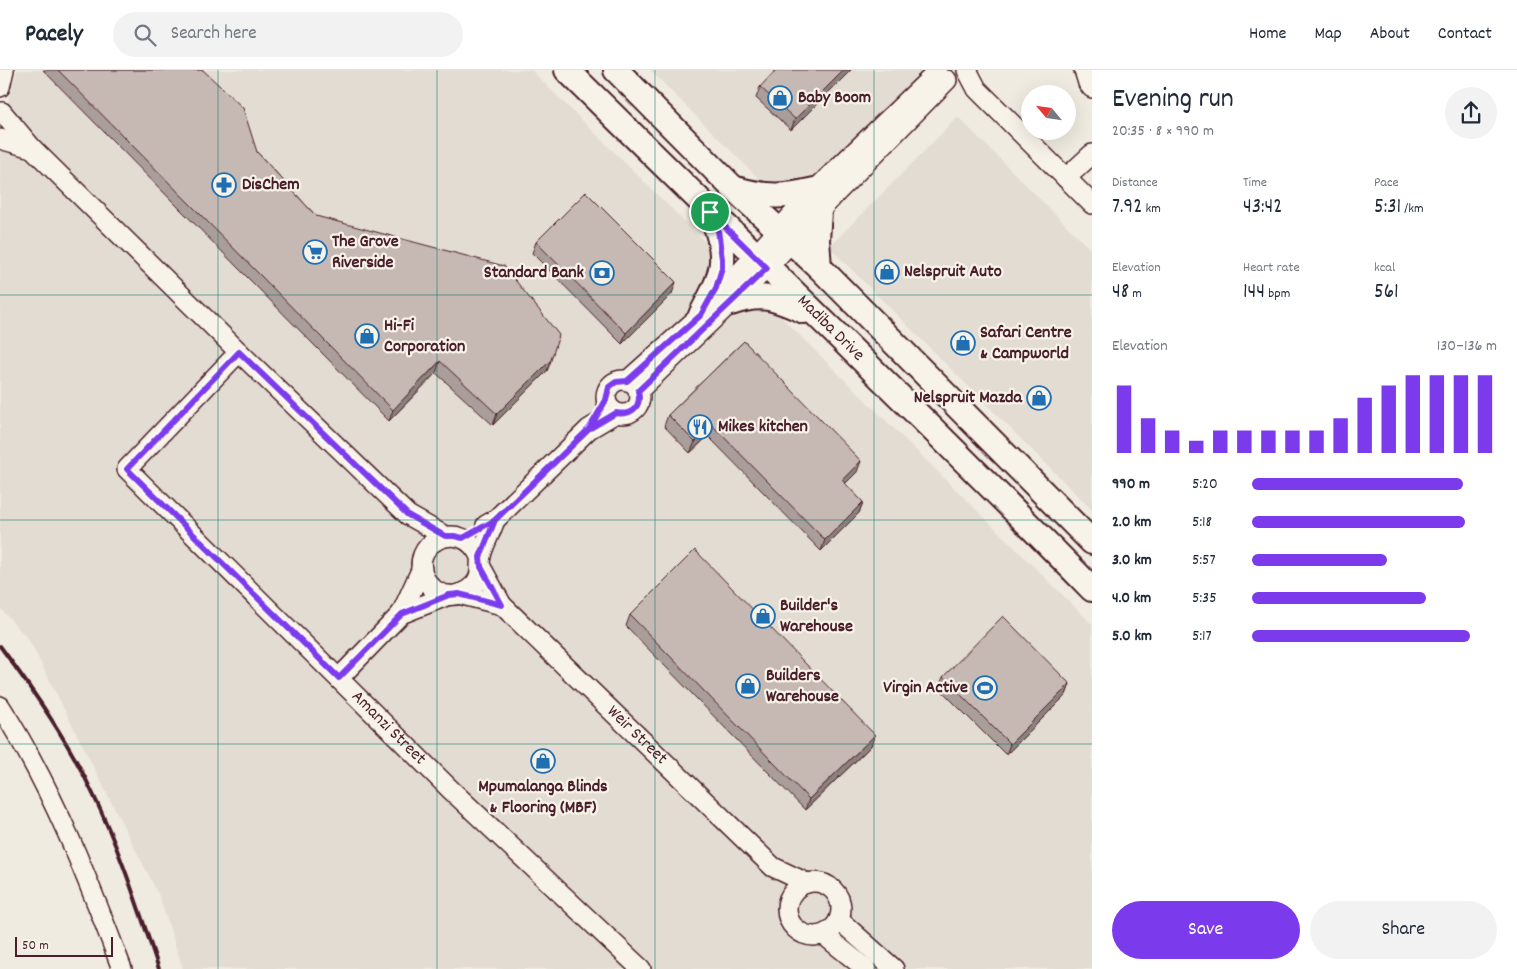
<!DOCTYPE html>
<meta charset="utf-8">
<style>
:root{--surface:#fff;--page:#f2f2f3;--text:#1f2937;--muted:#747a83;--line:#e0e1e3;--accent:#7c3aed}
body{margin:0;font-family:Dekko,sans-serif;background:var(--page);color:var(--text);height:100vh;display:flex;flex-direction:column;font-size:19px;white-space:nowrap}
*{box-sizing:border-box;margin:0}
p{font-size:16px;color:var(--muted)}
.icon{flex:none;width:28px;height:28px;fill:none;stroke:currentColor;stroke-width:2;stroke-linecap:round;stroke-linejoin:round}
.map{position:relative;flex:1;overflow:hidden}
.details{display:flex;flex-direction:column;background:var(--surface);width:425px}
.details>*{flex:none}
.needle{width:32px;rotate:299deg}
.buttons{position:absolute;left:1021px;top:15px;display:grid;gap:10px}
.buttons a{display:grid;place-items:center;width:55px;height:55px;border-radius:50%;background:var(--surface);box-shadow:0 5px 20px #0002;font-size:25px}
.scale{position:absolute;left:15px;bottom:12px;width:98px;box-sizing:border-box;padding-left:5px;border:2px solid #4a1f2b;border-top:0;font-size:14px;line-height:18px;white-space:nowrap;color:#4a1f2b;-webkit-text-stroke:4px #f7f3e8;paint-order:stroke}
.pin{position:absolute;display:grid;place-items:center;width:42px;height:42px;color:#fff;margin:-21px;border:2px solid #fff;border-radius:50%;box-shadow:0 1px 5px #0007}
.round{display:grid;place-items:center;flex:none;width:52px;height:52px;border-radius:26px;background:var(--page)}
.headline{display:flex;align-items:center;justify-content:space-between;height:85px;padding:0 20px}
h1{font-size:28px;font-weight:600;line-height:38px}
.figures{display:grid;grid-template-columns:repeat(3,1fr);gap:8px;height:85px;padding:5px 20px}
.figures div{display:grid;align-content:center}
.figures b{font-size:21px;font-weight:600}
.figures small{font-size:14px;font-weight:400}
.figures p{font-size:14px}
.chart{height:140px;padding:10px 20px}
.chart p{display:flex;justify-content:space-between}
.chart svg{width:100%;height:90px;margin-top:5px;stroke:var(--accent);stroke-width:6}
.cta{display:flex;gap:10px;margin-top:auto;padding:10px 20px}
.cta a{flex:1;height:58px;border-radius:30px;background:var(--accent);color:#fff;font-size:20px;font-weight:600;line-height:58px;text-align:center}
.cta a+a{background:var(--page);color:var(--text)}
ul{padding:0 20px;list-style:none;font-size:16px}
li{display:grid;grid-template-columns:80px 60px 1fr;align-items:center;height:38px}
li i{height:12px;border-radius:6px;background:var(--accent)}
header{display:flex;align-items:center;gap:30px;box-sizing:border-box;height:70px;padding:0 25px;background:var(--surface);border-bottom:1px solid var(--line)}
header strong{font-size:24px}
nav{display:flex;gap:28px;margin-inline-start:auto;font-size:18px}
.search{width:350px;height:45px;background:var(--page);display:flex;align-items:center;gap:12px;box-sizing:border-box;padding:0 18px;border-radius:28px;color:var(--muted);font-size:19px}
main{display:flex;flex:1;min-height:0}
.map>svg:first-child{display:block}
.built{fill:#e3dcd2}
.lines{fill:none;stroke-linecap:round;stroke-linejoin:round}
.minor-casing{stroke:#4a1f2b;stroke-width:22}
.major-casing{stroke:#4a1f2b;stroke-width:28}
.minor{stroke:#f7f3e8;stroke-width:19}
.major{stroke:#f7f3e8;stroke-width:24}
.rail{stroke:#4a1f2b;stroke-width:4}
.wall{fill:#aa9e9a;stroke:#4a1f2b}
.shaded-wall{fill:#8b817d;stroke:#4a1f2b}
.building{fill:#c6b8b3;stroke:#4a1f2b}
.route-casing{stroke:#fff;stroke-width:10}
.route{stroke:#7c3aed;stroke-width:6}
.grid{fill:none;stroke:#0f766e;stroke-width:1;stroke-opacity:0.55}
.labels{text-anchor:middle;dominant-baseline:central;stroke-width:4.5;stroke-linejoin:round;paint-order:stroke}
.poi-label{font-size:18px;font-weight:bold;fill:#4a1f2b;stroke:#f7f3e8;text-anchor:start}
.street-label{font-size:18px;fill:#4a1f2b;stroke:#f7f3e8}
</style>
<header>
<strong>Pacely</strong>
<div class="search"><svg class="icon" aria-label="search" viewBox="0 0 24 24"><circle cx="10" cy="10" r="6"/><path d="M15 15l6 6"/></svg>Search here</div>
<nav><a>Home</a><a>Map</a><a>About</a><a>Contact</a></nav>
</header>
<main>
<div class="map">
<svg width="1092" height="899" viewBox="0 0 1092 899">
<rect width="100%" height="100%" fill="#f0ebe0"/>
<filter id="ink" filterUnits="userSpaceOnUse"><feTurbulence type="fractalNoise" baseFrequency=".02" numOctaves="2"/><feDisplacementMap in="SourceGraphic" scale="10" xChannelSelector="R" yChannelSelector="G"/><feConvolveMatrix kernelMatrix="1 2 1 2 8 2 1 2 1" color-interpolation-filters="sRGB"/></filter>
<g filter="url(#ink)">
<g class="built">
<path d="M17,0H531L1092,554V899H183L159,826L29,570L0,538V58Z"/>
<path d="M650,0H927L788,138Z"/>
<path d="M958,47L1092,181V440L829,177Z"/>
</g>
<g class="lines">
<g class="minor-casing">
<g id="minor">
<path d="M967,0L977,19L1092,134"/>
<path d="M1084,0L1088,13L1092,18"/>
<path d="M0,17L4,0"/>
<path d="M2,42L32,78L239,282L408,445L445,466"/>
<path d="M0,69L32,78"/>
<path d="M1066,108L1092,84"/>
<path id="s1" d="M239,282L127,399L450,719L641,899"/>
<circle cx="623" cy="327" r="17"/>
<path d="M627,311L701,245L815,120L937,2"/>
<path d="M638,321L767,198L837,122L947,10"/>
<path d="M486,455L495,450L589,359L616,343"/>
<path d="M480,487C462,445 406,474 425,509C430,517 437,523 446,525C456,527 467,522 474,515C484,503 478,497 481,486C484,474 491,462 495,450"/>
<path id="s2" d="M481,497L502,535L773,797L807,813"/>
<path d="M459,524L502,535"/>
<path d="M401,544L449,525"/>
<path d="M339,608L401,544L422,498"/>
<path d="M0,636C52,717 88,809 122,899"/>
<circle cx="814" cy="839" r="27"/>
<path d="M839,850L894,899"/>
<path d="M824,865L866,899"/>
</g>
</g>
<g class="major-casing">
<g id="major">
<path id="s3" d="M567,0C742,173 920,343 1092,519"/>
<path d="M616,0L734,119L819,197L1092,472"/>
<path d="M736,119C768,128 784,127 815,120"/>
<path d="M819,141L817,170L819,197"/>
<path d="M731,233C763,222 775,228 804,241"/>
<path d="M701,245C723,204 730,190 712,145"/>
</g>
</g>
<use href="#minor" class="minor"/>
<use href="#major" class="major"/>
<path class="rail" d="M0,576C34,622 69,672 93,724C120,780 139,840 159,899"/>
</g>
<g class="wall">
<path d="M43,0H203L257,82L316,146L551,290L547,301L493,355L436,303L389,351Z"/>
<path d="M851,0L791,60L756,28L760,17Z"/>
<path d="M536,172L672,224L622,274L532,183Z"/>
<path d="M744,271L857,402L845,414L863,432L859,443L821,481L708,366L690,383L664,356L668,345Z"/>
<path d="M630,545L871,676L805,740L626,556Z"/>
<path d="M943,607L1070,614L1066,625L1006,685L939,618Z"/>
</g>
<g class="shaded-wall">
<path d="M844,0H851L791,60L795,49Z"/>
<path d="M676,212L672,224L622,274L626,263Z"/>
<path d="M551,290L547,301L493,355L497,344Z"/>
<path d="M440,291L436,303L389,351L393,340Z"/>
<path d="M712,355L708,366L690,383L695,372Z"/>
<path d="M861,391L857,402L838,421L842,410Z"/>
<path d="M863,432L859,443L821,481L825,470Z"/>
<path d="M1070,614L1066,625L1006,685L1010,674Z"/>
<path d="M875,665L871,676L805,740L809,729Z"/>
</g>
<g class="building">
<path d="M58,0H203L243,38L257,82L316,146L504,196L559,265L551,290L497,344L440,291L393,340Z"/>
<path d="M776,0H844L795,49L760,17Z"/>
<path d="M586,122L676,212L626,263L536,172Z"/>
<path d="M744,271L861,391L842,410L863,432L825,470L712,355L695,372L668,345Z"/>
<path d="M695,480L875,665L809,729L630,545Z"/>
<path d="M1003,546L1070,614L1010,674L943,607Z"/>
</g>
</g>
<g class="lines" filter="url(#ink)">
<g class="route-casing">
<path id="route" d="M710,142L718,160L722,189V198L716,218L701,245L627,311L616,312L609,317L606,330L589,359L495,450L463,468L454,466H445L408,445L239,282L127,399L339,608L402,544L449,525L459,524L502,535L481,497L480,487L495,450L589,359L616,343C632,346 642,336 638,321L767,198L710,142"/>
</g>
<use href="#route" class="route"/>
</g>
<path class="grid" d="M218,0V899M437,0V899M655,0V899M874,0V899M0,225H1092M0,450H1092M0,674H1092"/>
<defs>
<g id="shop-ring" transform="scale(1.25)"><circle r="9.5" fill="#f7f3e8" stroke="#1f6fb2" stroke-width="1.5"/><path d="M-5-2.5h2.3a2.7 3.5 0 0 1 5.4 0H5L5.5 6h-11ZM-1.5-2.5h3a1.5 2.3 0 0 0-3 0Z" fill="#1f6fb2"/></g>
<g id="pharmacy-ring" transform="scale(1.25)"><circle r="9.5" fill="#f7f3e8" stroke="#1f6fb2" stroke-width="1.5"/><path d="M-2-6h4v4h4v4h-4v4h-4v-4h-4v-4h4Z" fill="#1f6fb2"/></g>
<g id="supermarket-ring" transform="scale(1.25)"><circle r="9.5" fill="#f7f3e8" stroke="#1f6fb2" stroke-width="1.5"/><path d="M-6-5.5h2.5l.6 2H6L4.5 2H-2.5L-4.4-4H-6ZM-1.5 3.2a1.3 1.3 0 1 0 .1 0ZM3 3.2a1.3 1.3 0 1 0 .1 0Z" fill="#1f6fb2"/></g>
<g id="bank-ring" transform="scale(1.25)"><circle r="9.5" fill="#f7f3e8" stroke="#1f6fb2" stroke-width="1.5"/><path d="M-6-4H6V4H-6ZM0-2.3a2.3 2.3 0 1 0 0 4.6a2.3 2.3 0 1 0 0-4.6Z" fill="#1f6fb2"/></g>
<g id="restaurant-ring" transform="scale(1.25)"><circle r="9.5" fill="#f7f3e8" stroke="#1f6fb2" stroke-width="1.5"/><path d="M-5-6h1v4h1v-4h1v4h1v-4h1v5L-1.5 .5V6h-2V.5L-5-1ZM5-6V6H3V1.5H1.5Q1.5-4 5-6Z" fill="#1f6fb2"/></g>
<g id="stadium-ring" transform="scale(1.25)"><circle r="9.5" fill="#f7f3e8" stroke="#1f6fb2" stroke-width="1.5"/><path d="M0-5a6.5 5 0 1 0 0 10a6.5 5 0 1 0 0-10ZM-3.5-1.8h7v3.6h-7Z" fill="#1f6fb2"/></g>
</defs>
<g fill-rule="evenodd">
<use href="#shop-ring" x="780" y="28"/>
<use href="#pharmacy-ring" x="224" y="115"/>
<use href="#supermarket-ring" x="315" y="182"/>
<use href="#shop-ring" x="887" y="202"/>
<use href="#bank-ring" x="602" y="203"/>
<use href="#shop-ring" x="367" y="266"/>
<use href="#shop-ring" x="963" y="273"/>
<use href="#shop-ring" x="1039" y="328"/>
<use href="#restaurant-ring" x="700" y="357"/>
<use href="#shop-ring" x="763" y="546"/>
<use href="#shop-ring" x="748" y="616"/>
<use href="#stadium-ring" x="985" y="618"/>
<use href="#shop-ring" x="543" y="691"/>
</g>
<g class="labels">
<g class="poi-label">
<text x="798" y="28">Baby Boom</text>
<text x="242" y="115">DisChem</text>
<text x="332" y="172">The Grove<tspan x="332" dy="21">Riverside</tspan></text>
<text x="904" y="202">Nelspruit Auto</text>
<text x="584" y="203" text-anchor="end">Standard Bank</text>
<text x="384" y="256">Hi-Fi<tspan x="384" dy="21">Corporation</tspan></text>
<text x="980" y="263">Safari Centre<tspan x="980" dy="21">&amp; Campworld</tspan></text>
<text x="1022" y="328" text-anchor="end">Nelspruit Mazda</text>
<text x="718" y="357">Mikes kitchen</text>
<text x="780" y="536">Builder's<tspan x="780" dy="21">Warehouse</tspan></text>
<text x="766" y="606">Builders<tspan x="766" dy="21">Warehouse</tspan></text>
<text x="968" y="618" text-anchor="end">Virgin Active</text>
<text x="543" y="717" text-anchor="middle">Mpumalanga Blinds<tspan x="543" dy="21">&amp; Flooring (MBF)</tspan></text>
</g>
<g class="street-label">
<text stroke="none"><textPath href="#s3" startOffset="369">Madiba Drive</textPath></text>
<text stroke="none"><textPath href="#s1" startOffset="530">Amanzi Street</textPath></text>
<text stroke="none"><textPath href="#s2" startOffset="231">Weir Street</textPath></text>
</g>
</g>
</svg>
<div class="buttons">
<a><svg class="needle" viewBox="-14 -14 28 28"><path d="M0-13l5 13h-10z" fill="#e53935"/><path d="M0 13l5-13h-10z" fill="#747a83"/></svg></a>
</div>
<div class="scale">50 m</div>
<div class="pin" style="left:710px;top:142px;background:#1e9e55"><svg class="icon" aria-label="arrive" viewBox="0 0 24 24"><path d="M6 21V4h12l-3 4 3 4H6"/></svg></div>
</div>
<section class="details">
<div class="headline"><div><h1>Evening run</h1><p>20:35 · 8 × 990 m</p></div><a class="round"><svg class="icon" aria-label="share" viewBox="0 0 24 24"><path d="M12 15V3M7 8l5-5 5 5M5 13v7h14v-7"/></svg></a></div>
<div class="figures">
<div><p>Distance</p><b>7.92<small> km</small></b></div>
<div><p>Time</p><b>43:42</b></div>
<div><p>Pace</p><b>5:31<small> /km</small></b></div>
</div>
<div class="figures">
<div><p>Elevation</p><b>48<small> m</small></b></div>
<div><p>Heart rate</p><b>144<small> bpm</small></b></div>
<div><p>kcal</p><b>561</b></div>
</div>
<div class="chart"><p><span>Elevation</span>130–136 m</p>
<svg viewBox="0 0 160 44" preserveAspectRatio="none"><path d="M5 44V11M15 44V27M25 44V33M35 44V38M45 44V33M55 44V33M65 44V33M75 44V33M85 44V33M95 44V27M105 44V17M115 44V11M125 44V6M135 44V6M145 44V6M155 44V6"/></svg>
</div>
<ul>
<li><b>990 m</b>5:20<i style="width:86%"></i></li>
<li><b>2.0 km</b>5:18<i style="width:87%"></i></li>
<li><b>3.0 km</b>5:57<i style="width:55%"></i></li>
<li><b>4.0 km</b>5:35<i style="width:71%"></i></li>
<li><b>5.0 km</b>5:17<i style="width:89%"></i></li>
</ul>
<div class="cta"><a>Save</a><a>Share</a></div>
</section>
</main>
